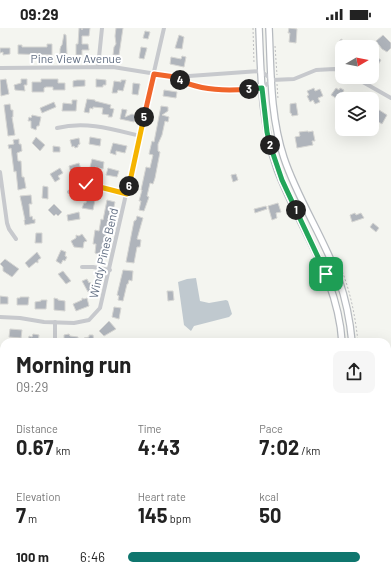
<!DOCTYPE html>
<style>
:root{--surface:#fff;--page:#f6f6f6;--text:#222;--muted:#767676;--accent:#0f766e}
body{margin:0;font-family:Barlow,sans-serif;background:var(--page);color:var(--text);height:100vh;display:flex;flex-direction:column;font-size:15px;white-space:nowrap}
*{box-sizing:border-box;margin:0}
p{font-size:13px;color:var(--muted)}
.icon{flex:none;width:22px;height:22px;fill:none;stroke:currentColor;stroke-width:2;stroke-linecap:round;stroke-linejoin:round}
.map{position:relative;flex:1;overflow:hidden}
.panel{position:absolute;left:0px;top:310px;width:391px;height:242px;display:flex;flex-direction:column;background:var(--surface);border-radius:12px 12px 0 0;box-shadow:0 4px 16px #0002}
.panel>*{flex:none}
.needle{width:26px;rotate:80deg}
.controls{position:absolute;left:335px;top:12px;display:grid;gap:8px}
.controls a{display:grid;place-items:center;width:44px;height:44px;border-radius:8px;background:var(--surface);box-shadow:0 4px 16px #0002;font-size:20px}
.pin{position:absolute;display:grid;place-items:center;width:34px;height:34px;color:#fff;margin:-17px;border-radius:8px;box-shadow:0 2px 6px #0006}
.km{position:absolute;width:20px;height:20px;margin:-10px;border-radius:50%;background:#222;color:#fff;font-size:11px;line-height:20px;text-align:center}
.round{display:grid;place-items:center;flex:none;width:42px;height:42px;border-radius:8px;background:var(--page)}
.overview{display:flex;align-items:center;justify-content:space-between;height:68px;padding:0 16px}
h1{font-size:22px;font-weight:700;line-height:30px}
.metrics{display:grid;grid-template-columns:repeat(3,1fr);gap:6px;height:68px;padding:4px 16px}
.metrics div{display:grid;align-content:center}
.metrics b{font-size:20px;font-weight:700}
.metrics small{font-size:11px;font-weight:400}
.metrics p{font-size:11px}
ul{padding:0 16px;list-style:none;font-size:13px}
li{display:grid;grid-template-columns:64px 48px 1fr;align-items:center;height:30px}
li i{height:10px;border-radius:5px;background:var(--accent)}
.status{display:flex;justify-content:space-between;align-items:center;height:28px;padding:0 20px;background:var(--surface);direction:ltr}
.status svg{height:11px;fill:currentColor}
.map>svg:first-child{display:block}
.water{fill:#c0c9cf}
.building{fill:#afb4bb;stroke:#d6d6d3}
.lines{fill:none;stroke-linecap:round;stroke-linejoin:round}
.secondary-casing{stroke:#b6babf;stroke-width:8}
.path{stroke:#bebfc1;stroke-width:1;stroke-dasharray:2 2;stroke-linecap:butt}
.lane{stroke:#c7c9cd;stroke-width:2}
.street{stroke:#c7c9cd;stroke-width:4}
.secondary{stroke:#fff;stroke-width:5.5}
.split-1-casing{stroke:#fff;stroke-width:8}
.split-2-casing{stroke:#fff;stroke-width:8}
.split-3-casing{stroke:#fff;stroke-width:8}
.split-4-casing{stroke:#fff;stroke-width:8}
.split-5-casing{stroke:#fff;stroke-width:8}
.split-6-casing{stroke:#fff;stroke-width:8}
.split-7-casing{stroke:#fff;stroke-width:8}
.split-1{stroke:#22a559;stroke-width:5}
.split-2{stroke:#22a559;stroke-width:5}
.split-3{stroke:#22a559;stroke-width:5}
.split-4{stroke:#f0652b;stroke-width:5}
.split-5{stroke:#f0652b;stroke-width:5}
.split-6{stroke:#f5b400;stroke-width:5}
.split-7{stroke:#f5b400;stroke-width:5}
.labels{text-anchor:middle;dominant-baseline:central;stroke-width:4;stroke-linejoin:round;paint-order:stroke}
.street-label{font-size:12px;fill:#626f83;stroke:#fff}
</style>
<div class="status"><b>09:29</b><svg viewBox="0 0 49 12"><path d="M0 12V9h3v3zM5 12V6h3v6zM10 12V3h3v9zM15 12V0h3v12zM26 1h20v11H26zM47 4h2v5h-2z"/></svg></div>
<div class="map">
<svg width="391" height="552" viewBox="0 0 391 552">
<rect width="100%" height="100%" fill="#f4f5f0"/>
<path class="water" d="M196,250L200,273L209,275L226,272L228,273L232,286L229,289L194,298L191,303L184,297L178,254L187,251Z"/>
<g class="building">
<path d="M79,0H82V2V0H90L89,8H82V16H88L89,22H82V27H76V16H78Z"/>
<path d="M116,0H123L119,27H113L114,19L116,16L115,8Z"/>
<path d="M289,0L297,1L296,15L289,14L290,5H288Z"/>
<path d="M145,3L150,4L148,11L143,10Z"/>
<path d="M64,6L66,7L67,26H60V21L61,18L62,17Z"/>
<path d="M179,7L184,9L182,21L175,20Z"/>
<path d="M383,7L391,15V20L387,24L382,21L376,13Z"/>
<path d="M342,11V13L352,19H342V23L337,20L340,12Z"/>
<path d="M47,16H52V27L18,26V17H22V19H47Z"/>
<path d="M141,19L147,20L144,31L139,30Z"/>
<path d="M0,20H10V26L3,27V24L0,25Z"/>
<path d="M182,28L186,29L184,39L170,36L171,29L181,31Z"/>
<path d="M378,30L381,32L376,40L372,38V33Z"/>
<path d="M6,51L9,66L1,68L0,52Z"/>
<path d="M21,51H27V57H24L25,63L15,62L14,57L21,55Z"/>
<path d="M41,51H58V55H65V62H53V59H46L44,60V64H32V54H41Z"/>
<path d="M96,51L106,52V57H103V59H96Z"/>
<path d="M77,52H85V58L73,59V53Z"/>
<path d="M121,52H126L123,63L118,62L117,65H112L114,53L121,54Z"/>
<path d="M133,55L140,56L138,67L132,66Z"/>
<path d="M314,60L315,63L320,61L323,68L318,70L320,74L315,76L313,72L310,74L307,68L309,67L307,63Z"/>
<path d="M336,60L339,62L340,60L344,62L343,64L352,71H342V74L331,67Z"/>
<path d="M164,62L177,64L176,70L163,68Z"/>
<path d="M87,71L95,72V73L111,77L110,80L114,81L112,89H108L109,87L102,86L103,80L93,79V81L90,80L89,85L84,84Z"/>
<path d="M72,72H77L76,83H62L63,75L72,76Z"/>
<path d="M54,74L56,79L42,85L40,80Z"/>
<path d="M296,75L298,87L292,88L291,85H290V76Z"/>
<path d="M10,76L11,82H13V89H12L15,107L8,108L4,77Z"/>
<path d="M161,78L168,79V83L162,87L169,89L168,94L165,93L162,107L158,116V123L160,124L155,150L153,156L150,155L147,168L149,169L144,183L139,182L141,173H139L142,162H141L146,139L150,140L153,127L149,126L152,113L154,114Z"/>
<path d="M376,80L387,87L382,96L372,90Z"/>
<path d="M122,81L127,82L125,89L132,86L135,87L134,94L120,91Z"/>
<path d="M32,87L41,89L39,98H37L36,102L31,100V93H28L29,89L31,90Z"/>
<path d="M308,103V104L313,103L315,113H312L313,117L297,120L295,109L300,108L299,104Z"/>
<path d="M36,109L45,117L40,123L32,115Z"/>
<path d="M90,109L101,111L100,118L89,116Z"/>
<path d="M79,110L80,116L78,117V119L75,120L74,118L72,119L70,112Z"/>
<path d="M19,111V116H21L22,123L17,125L18,133H21L22,149H24L26,160L18,162L16,143L14,144L11,120L9,121L8,117L14,116L13,112Z"/>
<path d="M113,115L127,118L125,125L116,123V127L110,125Z"/>
<path d="M53,118L60,119V124H53Z"/>
<path d="M92,131L104,134L103,141L95,139L94,144L89,143Z"/>
<path d="M79,135L82,144L77,146V144L71,146L69,138Z"/>
<path d="M60,140L63,145L58,148L60,151L55,154L50,146Z"/>
<path d="M108,140L119,143L117,149L106,147Z"/>
<path d="M236,146L238,152L233,154L231,147Z"/>
<path d="M43,158L48,159V171L42,170Z"/>
<path d="M31,167L32,176H29L30,189L32,188L33,192L35,191V195L25,197L24,192H25L20,168Z"/>
<path d="M87,170L95,172L93,182L82,180L84,175H86Z"/>
<path d="M107,172L115,174L113,183H110L107,202L102,228L95,225L96,216H93L95,202L99,203L101,191L103,192Z"/>
<path d="M278,175L281,184L276,185L277,190L272,192L268,178Z"/>
<path d="M54,176L62,184L58,188L56,186L54,188L48,182Z"/>
<path d="M266,178L267,181L255,185L254,181Z"/>
<path d="M79,184L80,191L68,193L67,187Z"/>
<path d="M355,185L356,187L361,185L364,190L352,194L350,187Z"/>
<path d="M137,188L143,190L137,211L141,212L140,219H137L134,235L126,234L134,193L136,192Z"/>
<path d="M373,195L379,200L376,204L370,199Z"/>
<path d="M36,205H42V215H35Z"/>
<path d="M82,206L87,213L84,214L83,220L74,219L71,213L76,210V207L79,208Z"/>
<path d="M61,222L66,224L65,228L67,229L65,233L63,232L61,236L56,233Z"/>
<path d="M37,224L41,230L38,232V235L36,234L29,240L25,235Z"/>
<path d="M5,231L19,241L12,249L3,243V239L0,236Z"/>
<path d="M123,242L133,243L132,253L129,252L128,256H127L123,273L118,272L119,268L117,267Z"/>
<path d="M63,243L71,253L66,256L58,246Z"/>
<path d="M87,251L89,255L90,254L94,262L88,264L82,253Z"/>
<path d="M167,263H173L174,272L168,273Z"/>
<path d="M0,268L8,269V276H0Z"/>
<path d="M20,269H29L28,277H17V270H20Z"/>
<path d="M54,270L58,271V272L65,273V283L54,282Z"/>
<path d="M82,270L84,271L87,270L89,278L76,283L73,276L82,272Z"/>
<path d="M41,272H47L46,281H35V274L41,273Z"/>
<path d="M114,279L121,280L119,291L112,289Z"/>
<path d="M109,293L116,301L104,308L99,303Z"/>
<path d="M10,301L22,302L21,310L9,309Z"/>
<path d="M33,306L39,307L38,314H28L29,308L32,309Z"/>
<path d="M69,306L70,308L78,309V314H64V307Z"/>
<path d="M89,307H93L94,314H85L84,310L89,309Z"/>
<path d="M125,548H142L140,552H132Z"/>
<path d="M227,548H235L238,552H230Z"/>
</g>
<g class="lines">
<g class="secondary-casing">
<g id="secondary">
<path d="M259,0C261,47 261,96 277,141C299,200 338,249 342,314"/>
<path d="M269,0C271,43 270,88 284,130C298,172 324,210 339,252C346,272 350,293 352,314"/>
<path d="M264,552L265,548"/>
<path d="M275,552L276,548"/>
</g>
</g>
<g class="path">
<path d="M253,0L254,36"/>
<path d="M275,18L277,47"/>
<path d="M277,56L278,71"/>
<path d="M336,229C349,256 355,285 358,314"/>
</g>
<g class="lane">
<path d="M318,548L328,552"/>
<path d="M347,548L354,552"/>
<path d="M375,548L381,552"/>
<path d="M277,549L283,552"/>
<path d="M290,552L304,548"/>
</g>
<g class="street">
<path d="M98,39L102,0"/>
<path d="M0,40L113,39L175,49L261,43L271,51"/>
<path d="M175,49L189,56L217,62L226,63L262,60L272,52"/>
<path d="M354,49L391,70"/>
<path d="M272,52L294,51L316,42L334,41L342,43"/>
<path d="M57,100C86,93 112,101 140,108"/>
<path d="M0,144L7,195L9,201L16,211"/>
<path d="M69,164C76,158 83,156 92,157L127,166"/>
<path d="M82,239H93L110,242"/>
<path d="M0,289L20,290L44,294L74,295L89,292L100,280L164,0"/>
<path d="M55,294V314"/>
<path d="M3,349H4"/>
<path d="M0,397L4,398"/>
<path d="M0,474L4,475"/>
<path d="M0,535L4,536"/>
<path d="M30,548L39,552"/>
<path d="M168,548L177,552"/>
<path d="M56,552L58,548"/>
</g>
<use href="#secondary" class="secondary"/>
</g>
<g class="lines">
<g class="split-1-casing">
<path id="split-1" d="M296,182L326,246"/>
</g>
<g class="split-2-casing">
<path id="split-2" d="M270,117L282,152L296,182"/>
</g>
<g class="split-3-casing">
<path id="split-3" d="M249,61L262,60L267,104L270,117"/>
</g>
<g class="split-4-casing">
<path id="split-4" d="M180,52C201,63 226,63 249,61"/>
</g>
<g class="split-5-casing">
<path id="split-5" d="M144,89L154,46L175,49L180,52"/>
</g>
<g class="split-6-casing">
<path id="split-6" d="M129,158L144,89"/>
</g>
<g class="split-7-casing">
<path id="split-7" d="M86,156L92,157L127,166L129,158"/>
</g>
<use href="#split-1" class="split-1"/>
<use href="#split-2" class="split-2"/>
<use href="#split-3" class="split-3"/>
<use href="#split-4" class="split-4"/>
<use href="#split-5" class="split-5"/>
<use href="#split-6" class="split-6"/>
<use href="#split-7" class="split-7"/>
</g>
<g class="labels">
<g class="street-label">
<text x="76" y="30">Pine View Avenue</text>
<text transform="translate(103 225) rotate(-77)">Windy Pines Bend</text>
</g>
</g>
</svg>
<div class="controls">
<a><svg class="needle" viewBox="-14 -14 28 28"><path d="M0-13l5 13h-10z" fill="#e53935"/><path d="M0 13l5-13h-10z" fill="#767676"/></svg></a>
<a><svg class="icon" aria-label="layers" viewBox="0 0 24 24"><path d="M12 4l9 5-9 5-9-5zM3 14l9 5 9-5"/></svg></a>
</div>
<div class="pin" style="left:326px;top:246px;background:#1e9e55"><svg class="icon" aria-label="arrive" viewBox="0 0 24 24"><path d="M6 21V4h12l-3 4 3 4H6"/></svg></div>
<div class="pin" style="left:86px;top:156px;background:#d93025"><svg class="icon" aria-label="check" viewBox="0 0 24 24"><path d="M5 12l5 5 9-10"/></svg></div>
<b class="km" style="left:296px;top:182px">1</b>
<b class="km" style="left:270px;top:117px">2</b>
<b class="km" style="left:249px;top:61px">3</b>
<b class="km" style="left:180px;top:52px">4</b>
<b class="km" style="left:144px;top:89px">5</b>
<b class="km" style="left:129px;top:158px">6</b>
<section class="panel">
<div class="overview"><div><h1>Morning run</h1><p>09:29</p></div><a class="round"><svg class="icon" aria-label="share" viewBox="0 0 24 24"><path d="M12 15V3M7 8l5-5 5 5M5 13v7h14v-7"/></svg></a></div>
<div class="metrics">
<div><p>Distance</p><b>0.67<small> km</small></b></div>
<div><p>Time</p><b>4:43</b></div>
<div><p>Pace</p><b>7:02<small> /km</small></b></div>
</div>
<div class="metrics">
<div><p>Elevation</p><b>7<small> m</small></b></div>
<div><p>Heart rate</p><b>145<small> bpm</small></b></div>
<div><p>kcal</p><b>50</b></div>
</div>
<ul>
<li><b>100 m</b>6:46<i style="width:94%"></i></li>
</ul>
</section>
</div>
